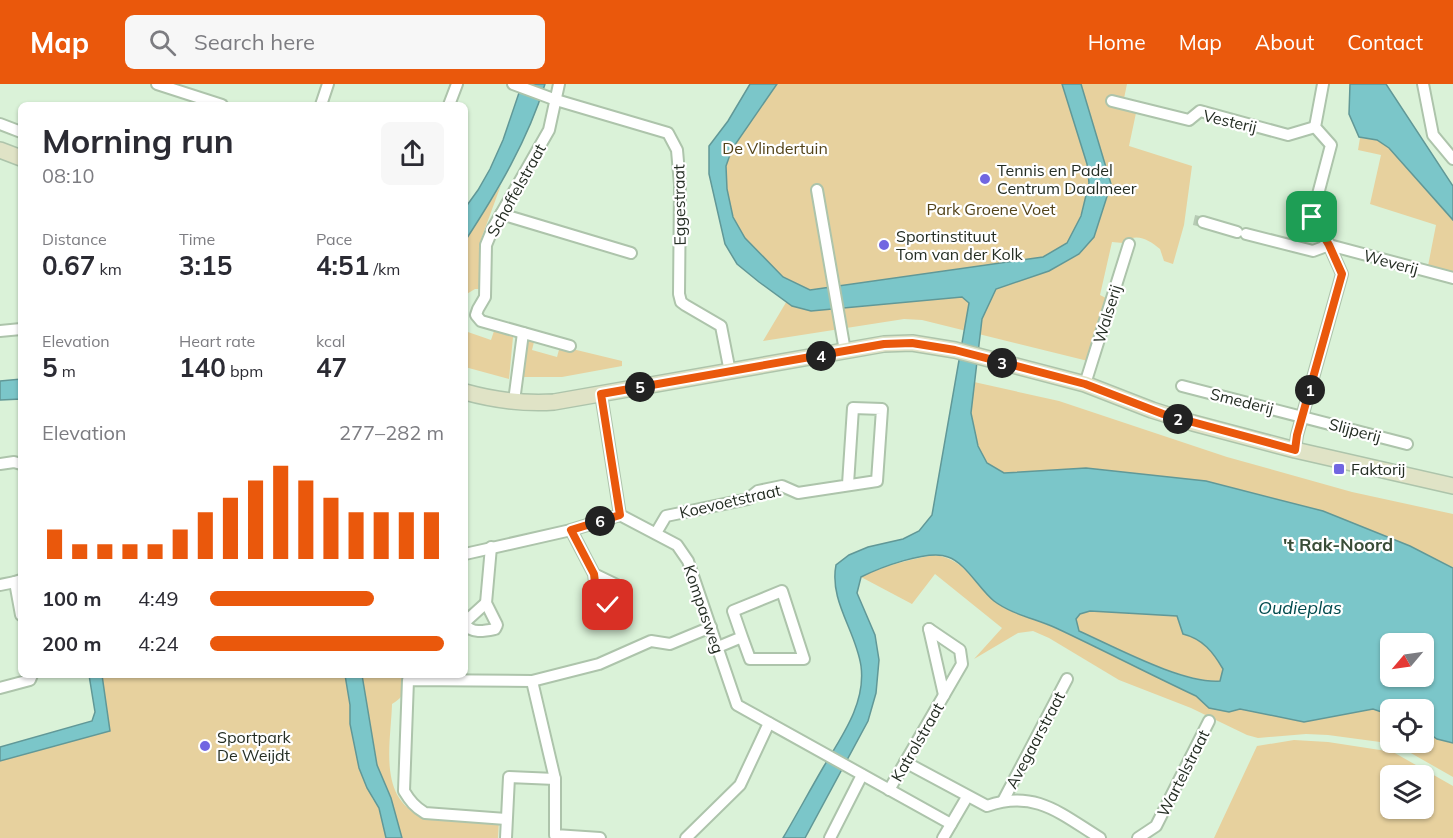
<!DOCTYPE html>
<meta charset="utf-8">
<style>
:root{--surface:#fff;--page:#f7f7f7;--text:#2b2b33;--muted:#7c7c81;--accent:#ea580c}
body{margin:0;font-family:Mulish,sans-serif;background:var(--page);color:var(--text);height:100vh;display:flex;flex-direction:column;font-size:22px;white-space:nowrap}
*{box-sizing:border-box;margin:0}
p{font-size:20px;color:var(--muted)}
.icon{flex:none;width:33px;height:33px;fill:none;stroke:currentColor;stroke-width:2;stroke-linecap:round;stroke-linejoin:round}
.map{position:relative;flex:1;overflow:hidden}
.details{position:absolute;left:18px;top:18px;width:450px;height:576px;display:flex;flex-direction:column;background:var(--surface);border-radius:9px;box-shadow:0 2px 4px #0004}
.details>*{flex:none}
.needle{width:39px;rotate:241deg}
.fabs{position:absolute;left:1380px;top:549px;display:grid;gap:12px}
.fabs a{display:grid;place-items:center;width:54px;height:54px;border-radius:9px;background:var(--surface);box-shadow:0 2px 4px #0004;font-size:30px}
.pin{position:absolute;display:grid;place-items:center;width:51px;height:51px;color:#fff;margin:-26px;border-radius:12px;box-shadow:0 3px 9px #0006}
.km{position:absolute;width:30px;height:30px;margin:-15px;border-radius:50%;background:#222;color:#fff;font-size:16px;line-height:30px;text-align:center}
.round{display:grid;place-items:center;flex:none;width:63px;height:63px;border-radius:9px;background:var(--page)}
.overview{display:flex;align-items:center;justify-content:space-between;height:102px;padding:0 24px}
h1{font-size:33px;font-weight:700;line-height:45px}
.metrics{display:grid;grid-template-columns:repeat(3,1fr);gap:9px;height:102px;padding:6px 24px}
.metrics div{display:grid;align-content:center}
.metrics b{font-size:26px;font-weight:700}
.metrics small{font-size:16px;font-weight:400}
.metrics p{font-size:16px}
.chart{height:168px;padding:12px 24px}
.chart p{display:flex;justify-content:space-between}
.chart svg{width:100%;height:108px;margin-top:6px;stroke:var(--accent);stroke-width:6}
ul{padding:0 24px;list-style:none;font-size:20px}
li{display:grid;grid-template-columns:96px 72px 1fr;align-items:center;height:45px}
li i{height:15px;border-radius:8px;background:var(--accent)}
header{display:flex;align-items:center;gap:36px;box-sizing:border-box;height:84px;padding:0 30px;background:var(--accent);color:#fff}
header strong{font-size:28px}
nav{display:flex;gap:33px;margin-inline-start:auto;font-size:21px}
.search{width:420px;height:54px;background:var(--page);display:flex;align-items:center;gap:15px;box-sizing:border-box;padding:0 21px;border-radius:9px;color:var(--muted);font-size:22px}
.map>svg:first-child{display:block}
.green{fill:#e7d19e;fill-rule:evenodd}
.water{fill:#7bc6c9;stroke:#619897;stroke-width:1.5;fill-rule:evenodd}
.lines{fill:none;stroke-linecap:round;stroke-linejoin:round}
.street-tunnel{stroke:#b6cbb4;stroke-width:10;stroke-dasharray:10 5;stroke-linecap:butt}
.street-casing{stroke:#adc4ab;stroke-width:14}
.secondary-casing{stroke:#adc4ab;stroke-width:18}
.street{stroke:#fff;stroke-width:10}
.secondary{stroke:#e0e3c6;stroke-width:15}
.route-casing{stroke:#fff;stroke-width:12}
.route{stroke:#ea580c;stroke-width:8}
.poi-dot{fill:#7166e1;stroke:#fff;stroke-width:2}
.labels{text-anchor:middle;dominant-baseline:central;stroke-width:4.5;stroke-linejoin:round;paint-order:stroke}
.street-label{font-size:16px;fill:#242d23;stroke:#fff}
.park-label{font-size:16px;fill:#534319;stroke:#fff}
.poi-label{font-size:16px;fill:#242d23;stroke:#fff;text-anchor:start}
.neighbourhood-label{font-size:18px;font-weight:bold;fill:#394d37;stroke:#fff}
.water-label{font-size:18px;font-style:italic;fill:#024b4e;stroke:#fff}
</style>
<header>
<strong>Map</strong>
<div class="search"><svg class="icon" aria-label="search" viewBox="0 0 24 24"><circle cx="10" cy="10" r="6"/><path d="M15 15l6 6"/></svg>Search here</div>
<nav><a>Home</a><a>Map</a><a>About</a><a>Contact</a></nav>
</header>
<div class="map">
<svg width="1453" height="754" viewBox="0 0 1453 754">
<rect width="100%" height="100%" fill="#daf2d8"/>
<g class="green">
<path d="M777,0H1127L1122,24L1136,29L1129,62L1192,82L1184,141L1173,180L1164,177L1160,165C1148,155 1136,148 1123,159L1112,158L1100,211L1106,214L1088,277L922,236L904,235L763,257L797,200L783,193L745,154L733,133L727,105L726,82L732,65Z"/>
<path d="M1360,54L1377,56L1389,64L1453,136V188L1428,182L1436,141L1370,120L1381,71L1358,66Z"/>
<path d="M501,101L480,158L481,205H475L465,211V157Z"/>
<path d="M465,247L491,256L494,247L513,253L509,295L465,283Z"/>
<path d="M528,256L534,258L532,266L557,273L560,262L622,277V282L562,293H524V277Z"/>
<path d="M974,298L1059,317L1227,373L1352,408L1453,430V484L1410,462L1323,427L1206,397L1086,384L1004,389L987,379L978,363L971,329Z"/>
<path d="M933,471C965,474 971,497 993,516C1009,530 1036,535 1055,544C1103,565 1149,590 1196,612L1209,624L1229,628L1240,625L1304,638L1373,625L1390,631V658H1424V646L1437,655L1453,659V693L1395,660L1328,651L1306,650L1258,654L1247,651L1191,624L1119,596L1049,554L1033,547L1018,549L974,575L1002,544L935,490L912,520L861,493C883,482 908,476 933,471Z"/>
<path d="M1090,527L1177,532L1183,550C1203,555 1213,568 1224,585L1220,597C1182,599 1116,563 1079,547L1076,534L1080,530Z"/>
<path d="M102,591H345L350,621V640L372,714L379,724L386,754H0V677L109,647Z"/>
<path d="M362,591H402C405,607 406,611 392,620C391,658 377,716 423,732L499,736L498,754H402L391,714L377,681Z"/>
<path d="M1294,656L1328,658L1393,668L1453,702V754H1214L1257,662ZM1390,692H1424V724H1390Z"/>
</g>
<g class="water">
<path d="M522,0H545C528,56 497,108 465,157V124L478,106L490,85L503,56Z"/>
<path d="M750,0H777L732,65L726,82L727,105L733,133L745,154L783,193L810,206L1043,173L1067,159L1081,132L1089,99L1087,80L1062,0H1081L1111,100L1094,153L1079,170L1049,187L996,205L982,235L971,329L978,362L987,379L1004,389L1086,384L1206,397L1323,427L1410,462L1453,484V659L1437,655L1424,646V626H1390V631L1373,625L1304,638L1240,625L1229,628L1209,624L1196,612C1149,590 1103,566 1056,544C1036,535 1011,530 994,517C979,505 966,479 948,473C928,465 879,484 861,493L857,509L875,551L879,576L876,609L868,637L805,754H783C797,730 810,706 824,682C842,652 866,619 861,582C856,547 829,517 836,481L849,471L868,463L903,455L919,447L932,431L969,219L962,213L811,227L792,222L759,198L737,180L725,160L709,90V62L728,37ZM1090,527L1177,532L1183,550C1203,555 1213,568 1223,585L1220,597C1183,600 1115,563 1079,547L1076,535L1080,530ZM1390,560H1424V592H1390Z"/>
<path d="M1350,0H1386L1453,102V136L1389,64L1377,56L1359,53L1349,30Z"/>
<path d="M21,295V315L0,316V297Z"/>
<path d="M89,591H102L110,647L0,677V663L92,637L95,628Z"/>
<path d="M345,591H362L377,681L391,714L402,754H386L379,724L367,704L359,684L350,640V621Z"/>
</g>
<g class="lines">
<path class="street-tunnel" d="M1194,136L1203,138"/>
<g class="street-casing">
<g id="street">
<path d="M157,0L222,21"/>
<path d="M513,0L556,16L668,49L677,66L680,101L679,210L681,218L685,221L721,242L730,288"/>
<path d="M559,0L549,46L493,144L486,161L485,213L478,225L476,231L481,237L570,262"/>
<path d="M1423,0L1433,51L1453,75"/>
<path d="M1112,17L1189,36L1200,27L1288,51L1315,43"/>
<path d="M321,21L328,0"/>
<path d="M449,21L457,0"/>
<path d="M0,40L21,48"/>
<path d="M817,106L845,267"/>
<path d="M501,130L631,169"/>
<path d="M1203,138L1237,148"/>
<path d="M1246,150L1313,167L1329,161L1453,194"/>
<path d="M0,247L21,245"/>
<path d="M1085,300L1129,160"/>
<path d="M1182,302L1407,360"/>
<path d="M601,310L620,431L677,461L688,477L737,621L951,740"/>
<path d="M514,317L523,249"/>
<path d="M1295,366L1297,351L1342,190L1329,161L1312,133L1331,61L1315,43L1323,0"/>
<path d="M0,380L14,378L21,380"/>
<path d="M571,446L594,490L598,522L604,523L625,511L626,509L621,503L594,490"/>
<path d="M656,449L666,432L748,415L758,407L782,402L798,409L877,397L882,325L853,324L848,400"/>
<path d="M465,470L571,446L620,431"/>
<path d="M21,496L15,498L21,531"/>
<path d="M0,501L15,498"/>
<path d="M465,538L486,519"/>
<path d="M465,540C471,550 485,547 495,545L497,541L486,519L491,463"/>
<path d="M929,545L944,611"/>
<path d="M718,563L742,553L750,575H804L782,507L733,527L742,553"/>
<path d="M532,597L555,695V751L600,754"/>
<path d="M0,604L30,596L32,591"/>
<path d="M905,678L987,722C1035,705 1061,730 1100,754"/>
<path d="M889,706L962,580L960,566L929,545"/>
<path d="M1003,717L1067,595"/>
<path d="M506,735L425,729C415,723 410,717 404,707L408,596L532,597L599,580L651,557L670,560L711,543"/>
<path d="M506,754L509,693L555,695"/>
<path d="M686,754L740,701L769,639"/>
<path d="M830,754L862,691"/>
<path d="M943,754L967,713"/>
<path d="M1138,754L1156,742L1209,637"/>
</g>
</g>
<g class="secondary-casing">
<g id="secondary">
<path d="M0,66L21,74"/>
<path d="M465,308C494,316 524,320 554,318L884,260L912,259L955,266L1085,300L1152,326L1193,339L1295,366L1453,402"/>
</g>
</g>
<use href="#street" class="street"/>
<use href="#secondary" class="secondary"/>
</g>
<g class="lines">
<g class="route-casing">
<path id="route" d="M608,521L598,522L594,490L571,446L620,431L601,310L884,260L912,259L955,266L1085,300L1163,330L1295,366L1297,351L1342,190L1329,161L1312,133"/>
</g>
<use href="#route" class="route"/>
</g>
<g class="poi-dot">
<circle cx="985" cy="95" r="6"/>
<circle cx="884" cy="161" r="6"/>
<rect x="1333" y="379" width="12" height="12" rx="3"/>
<circle cx="205" cy="662" r="6"/>
</g>
<g class="labels">
<g class="street-label">
<text transform="translate(1230 37) rotate(13)">Vesterij</text>
<text transform="translate(516 106) rotate(-61)">Schoffelstraat</text>
<text transform="translate(679 121) rotate(-91)">Eggestraat</text>
<text transform="translate(1391 178) rotate(15)">Weverij</text>
<text transform="translate(1107 230) rotate(-73)">Walserij</text>
<text transform="translate(1242 317) rotate(14)">Smederij</text>
<text transform="translate(1355 346) rotate(15)">Slijperij</text>
<text transform="translate(730 417) rotate(-13)">Koevoetstraat</text>
<text transform="translate(704 525) rotate(71)">Kompasweg</text>
<text transform="translate(1035 656) rotate(-62)">Avegaarstraat</text>
<text transform="translate(917 658) rotate(-60)">Katrolstraat</text>
<text transform="translate(1183 689) rotate(-63)">Wartelstraat</text>
</g>
<g class="park-label">
<text x="775" y="64">De Vlindertuin</text>
<text x="991" y="125">Park Groene Voet</text>
</g>
<g class="poi-label">
<text x="997" y="86">Tennis en Padel<tspan x="997" dy="18">Centrum Daalmeer</tspan></text>
<text x="896" y="152">Sportinstituut<tspan x="896" dy="18">Tom van der Kolk</tspan></text>
<text x="1351" y="385">Faktorij</text>
<text x="217" y="653">Sportpark<tspan x="217" dy="18">De Weijdt</tspan></text>
</g>
<g class="neighbourhood-label">
<text x="1338" y="460">'t Rak-Noord</text>
</g>
<g class="water-label">
<text x="1300" y="523">Oudieplas</text>
</g>
</g>
</svg>
<div class="fabs">
<a><svg class="needle" viewBox="-14 -14 28 28"><path d="M0-13l5 13h-10z" fill="#e53935"/><path d="M0 13l5-13h-10z" fill="#7c7c81"/></svg></a>
<a><svg class="icon" aria-label="locate" viewBox="0 0 24 24"><circle cx="12" cy="12" r="6"/><path d="M12 2v4M12 18v4M2 12h4M18 12h4"/></svg></a>
<a><svg class="icon" aria-label="layers" viewBox="0 0 24 24"><path d="M12 4l9 5-9 5-9-5zM3 14l9 5 9-5"/></svg></a>
</div>
<div class="pin" style="left:1312px;top:133px;background:#1e9e55"><svg class="icon" aria-label="arrive" viewBox="0 0 24 24"><path d="M6 21V4h12l-3 4 3 4H6"/></svg></div>
<div class="pin" style="left:608px;top:521px;background:#d93025"><svg class="icon" aria-label="check" viewBox="0 0 24 24"><path d="M5 12l5 5 9-10"/></svg></div>
<b class="km" style="left:1310px;top:306px">1</b>
<b class="km" style="left:1178px;top:335px">2</b>
<b class="km" style="left:1002px;top:279px">3</b>
<b class="km" style="left:821px;top:272px">4</b>
<b class="km" style="left:640px;top:303px">5</b>
<b class="km" style="left:600px;top:437px">6</b>
<section class="details">
<div class="overview"><div><h1>Morning run</h1><p>08:10</p></div><a class="round"><svg class="icon" aria-label="share" viewBox="0 0 24 24"><path d="M12 15V3M7 8l5-5 5 5M5 13v7h14v-7"/></svg></a></div>
<div class="metrics">
<div><p>Distance</p><b>0.67<small> km</small></b></div>
<div><p>Time</p><b>3:15</b></div>
<div><p>Pace</p><b>4:51<small> /km</small></b></div>
</div>
<div class="metrics">
<div><p>Elevation</p><b>5<small> m</small></b></div>
<div><p>Heart rate</p><b>140<small> bpm</small></b></div>
<div><p>kcal</p><b>47</b></div>
</div>
<div class="chart"><p><span>Elevation</span>277–282 m</p>
<svg viewBox="0 0 160 44" preserveAspectRatio="none"><path d="M5 44V32M15 44V38M25 44V38M35 44V38M45 44V38M55 44V32M65 44V25M75 44V19M85 44V12M95 44V6M105 44V12M115 44V19M125 44V25M135 44V25M145 44V25M155 44V25"/></svg>
</div>
<ul>
<li><b>100 m</b>4:49<i style="width:70%"></i></li>
<li><b>200 m</b>4:24<i style="width:100%"></i></li>
</ul>
</section>
</div>
